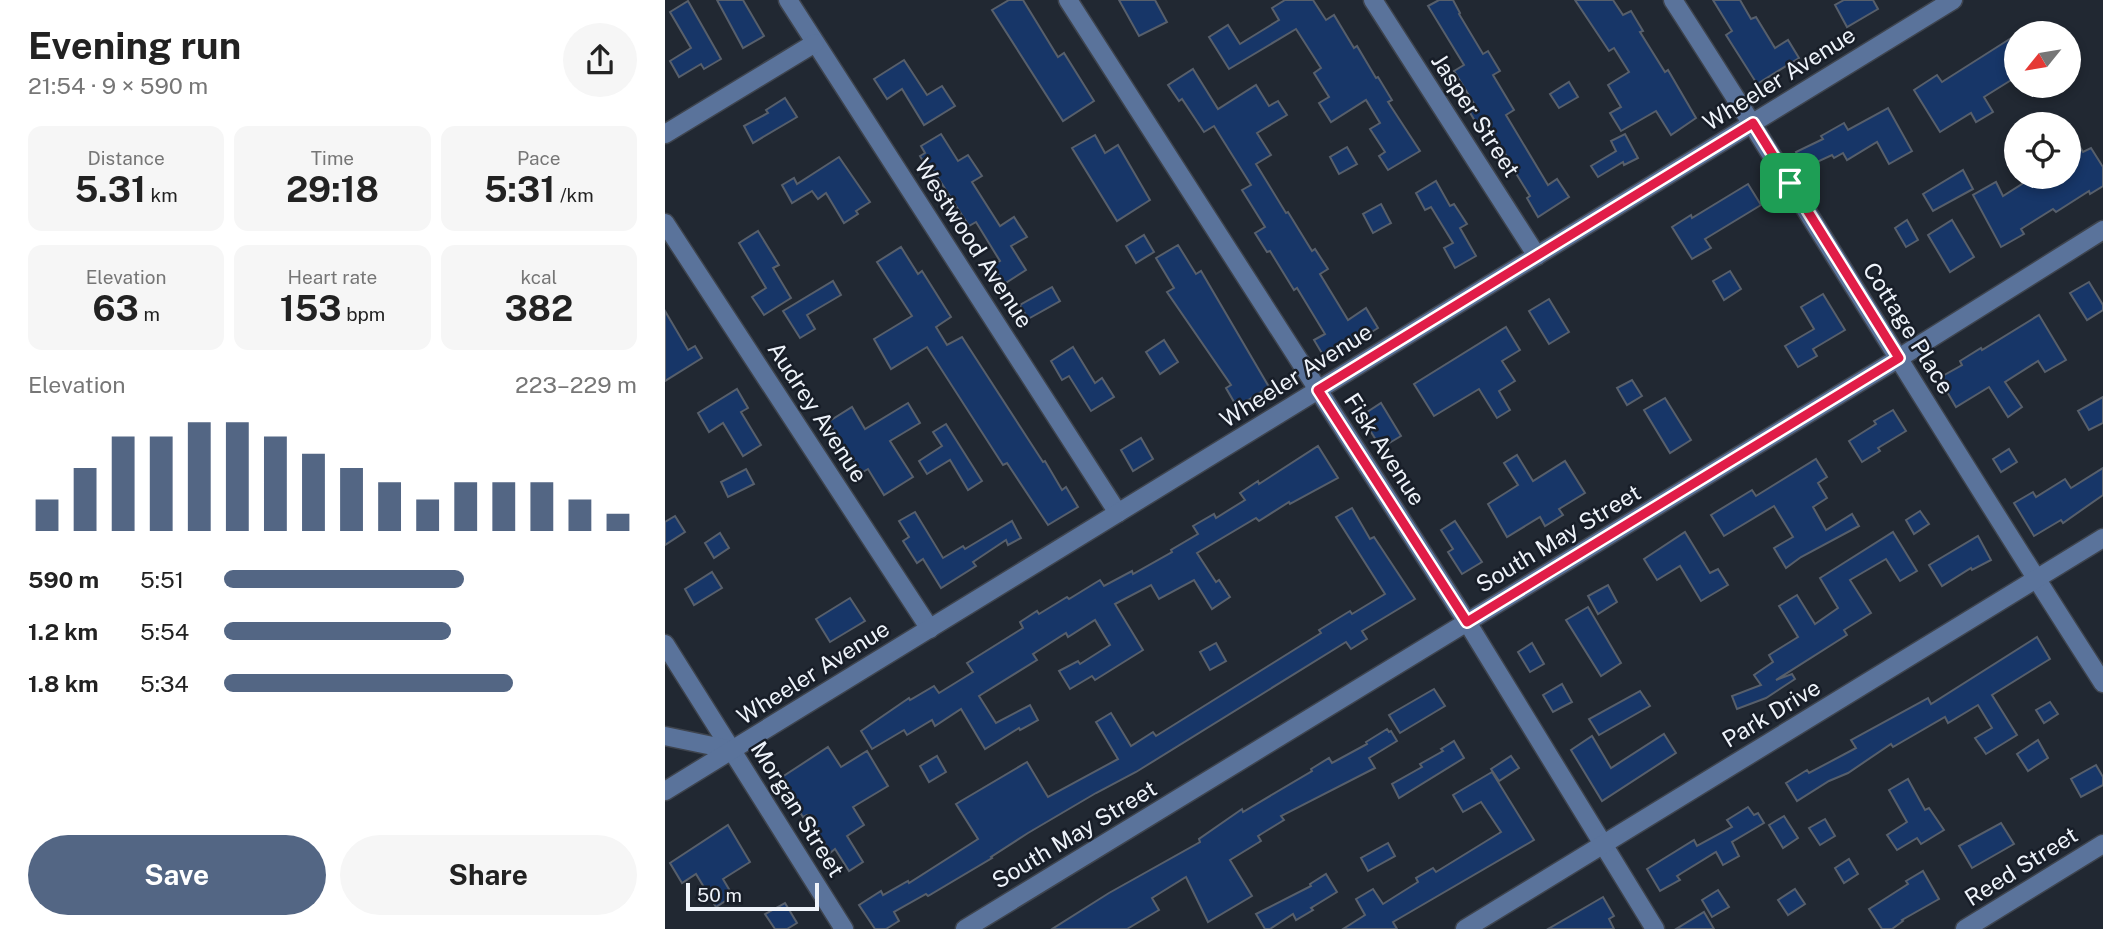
<!DOCTYPE html>
<meta charset="utf-8">
<style>
:root{--surface:#fff;--page:#f6f6f6;--text:#222;--muted:#767676;--accent:#536684}
body{margin:0;font-family:"Public Sans",sans-serif;background:var(--page);color:var(--text);height:100vh;display:flex;flex-direction:column;font-size:26px;white-space:nowrap}
*{box-sizing:border-box;margin:0}
p{font-size:23px;color:var(--muted)}
.icon{flex:none;width:38px;height:38px;fill:none;stroke:currentColor;stroke-width:2;stroke-linecap:round;stroke-linejoin:round}
.map{position:relative;flex:1;overflow:hidden}
.drawer{display:flex;flex-direction:column;background:var(--surface);width:665px}
.drawer>*{flex:none}
.needle{width:46px;rotate:240deg}
.fabs{position:absolute;left:1339px;top:21px;display:grid;gap:14px}
.fabs a{display:grid;place-items:center;width:77px;height:77px;border-radius:50%;background:var(--surface);box-shadow:0 4px 10px #0003;font-size:35px}
.scale{position:absolute;left:21px;bottom:18px;width:133px;box-sizing:border-box;padding-left:7px;border:4px solid #eef3fa;border-top:0;font-size:19px;line-height:24px;white-space:nowrap;color:#eef3fa;-webkit-text-stroke:5px #181e28;paint-order:stroke}
.pin{position:absolute;display:grid;place-items:center;width:60px;height:60px;color:#fff;margin:-30px;border-radius:14px;box-shadow:0 4px 10px #0006}
.round{display:grid;place-items:center;flex:none;width:74px;height:74px;border-radius:37px;background:var(--page)}
.head{display:flex;align-items:center;justify-content:space-between;height:119px;padding:0 28px}
h1{font-size:38px;font-weight:700;line-height:52px}
.stats{display:grid;grid-template-columns:repeat(3,1fr);gap:10px;height:119px;padding:7px 28px}
.stats div{display:grid;align-content:center;border-radius:14px;background:var(--page);text-align:center}
.stats b{font-size:35px;font-weight:700}
.stats small{font-size:19px;font-weight:400}
.stats p{font-size:19px}
.chart{height:196px;padding:14px 28px}
.chart p{display:flex;justify-content:space-between}
.chart svg{width:100%;height:126px;margin-top:7px;stroke:var(--accent);stroke-width:6}
.button{display:flex;gap:14px;margin-top:auto;padding:14px 28px}
.button a{flex:1;height:80px;border-radius:42px;background:var(--accent);color:#fff;font-size:28px;font-weight:700;line-height:80px;text-align:center}
.button a+a{background:var(--page);color:var(--text)}
ul{padding:0 28px;list-style:none;font-size:23px}
li{display:grid;grid-template-columns:112px 84px 1fr;align-items:center;height:52px}
li i{height:18px;border-radius:9px;background:var(--accent)}
main{display:flex;flex:1;min-height:0}
.map>svg:first-child{display:block}
.building{fill:#173668;stroke:#575f6b;stroke-width:2}
.lines{fill:none;stroke-linecap:round;stroke-linejoin:round}
.minor-casing{stroke:#3e444e;stroke-width:21}
.minor{stroke:#5a739b;stroke-width:18}
.route-casing{stroke:#fff;stroke-width:14}
.route{stroke:#e11d48;stroke-width:9}
.labels{text-anchor:middle;dominant-baseline:central;stroke-width:5;stroke-linejoin:round;paint-order:stroke}
.street-label{font-size:23px;fill:#eef3fa;stroke:#181e28}
</style>
<main>
<section class="drawer">
<div class="head"><div><h1>Evening run</h1><p>21:54 · 9 × 590 m</p></div><a class="round"><svg class="icon" aria-label="share" viewBox="0 0 24 24"><path d="M12 15V3M7 8l5-5 5 5M5 13v7h14v-7"/></svg></a></div>
<div class="stats">
<div><p>Distance</p><b>5.31<small> km</small></b></div>
<div><p>Time</p><b>29:18</b></div>
<div><p>Pace</p><b>5:31<small> /km</small></b></div>
</div>
<div class="stats">
<div><p>Elevation</p><b>63<small> m</small></b></div>
<div><p>Heart rate</p><b>153<small> bpm</small></b></div>
<div><p>kcal</p><b>382</b></div>
</div>
<div class="chart"><p><span>Elevation</span>223–229 m</p>
<svg viewBox="0 0 160 44" preserveAspectRatio="none"><path d="M5 44V33M15 44V22M25 44V11M35 44V11M45 44V6M55 44V6M65 44V11M75 44V17M85 44V22M95 44V27M105 44V33M115 44V27M125 44V27M135 44V27M145 44V33M155 44V38"/></svg>
</div>
<ul>
<li><b>590 m</b>5:51<i style="width:58%"></i></li>
<li><b>1.2 km</b>5:54<i style="width:55%"></i></li>
<li><b>1.8 km</b>5:34<i style="width:70%"></i></li>
</ul>
<div class="button"><a>Save</a><a>Share</a></div>
</section>
<div class="map">
<svg width="1438" height="929" viewBox="0 0 1438 929">
<rect width="100%" height="100%" fill="#212832"/>
<g class="building">
<path d="M52,0H78L99,36L78,48Z"/>
<path d="M344,0H358L393,57L399,53L429,101L398,121L327,10Z"/>
<path d="M454,0H490L502,22L474,36Z"/>
<path d="M620,0H648L661,20L669,15L689,48L692,46L711,78L713,77L727,100L723,102L755,151L723,170L714,156L720,152L705,129L715,123L701,100L666,122L654,103L664,97L649,73L656,68L631,29L564,69L544,37L563,25L575,44L614,20L607,8Z"/>
<path d="M774,0H788L795,13L794,14L818,54L823,51L835,71L828,75L849,110L841,115L883,185L892,179L904,197L873,217L862,198L865,196L847,167L848,166L823,127L816,131L804,111L811,107L789,71L799,65L763,6Z"/>
<path d="M910,0H948L958,15L966,11L978,31L975,32L1000,72L1003,70L1031,118L1006,135L991,111L956,131L945,113L956,107L943,85L964,72L949,48L944,51Z"/>
<path d="M1048,0H1075L1086,19L1091,17L1110,48L1123,40L1134,58L1092,84L1061,35L1067,31Z"/>
<path d="M1179,0H1208L1213,9L1182,27L1170,5Z"/>
<path d="M23,1L56,59L39,69L36,64L14,77L5,61L26,48L5,12Z"/>
<path d="M1351,35V77L1319,97L1328,112L1311,122L1306,113L1275,132L1249,90L1272,75L1277,82Z"/>
<path d="M239,60L262,95L277,86L290,106L259,125L237,89L222,99L209,79Z"/>
<path d="M528,69L553,109L591,85L604,106L613,101L622,115L592,133L606,155L591,164L621,213L623,212L647,251L650,249L663,269L655,274L683,320L701,308L713,328L661,360L649,340L660,334L632,288L629,290L605,251L602,252L590,233L600,227L577,190L586,185L549,126L539,132L517,99L514,101L503,85Z"/>
<path d="M904,82L913,97L894,108L885,94Z"/>
<path d="M120,98L132,117L88,143L79,126L103,113L101,110Z"/>
<path d="M1223,108L1247,151L1224,164L1212,142L1182,160L1178,153L1169,158L1167,155L1139,168L1131,152L1158,139L1156,136L1179,123L1183,130Z"/>
<path d="M1404,129L1418,152L1426,148L1438,167V186L1425,194L1424,191L1391,212L1388,209L1356,229L1359,234L1336,247L1308,195L1331,182L1338,196L1368,177H1404Z"/>
<path d="M276,134L293,161L303,155L317,176L307,182L335,226L349,217L362,237L346,246L361,270L339,284L328,265L335,261L311,222L304,226L266,167L263,169L255,156L260,153L256,146Z"/>
<path d="M960,134L973,158L959,165L958,162L933,177L926,166L951,151L946,141Z"/>
<path d="M430,135L440,153L453,145L485,200L452,221L407,148Z"/>
<path d="M682,147L692,164L674,174L665,157Z"/>
<path d="M174,157L205,202L191,211L193,214L179,223L161,193L153,199L147,191L127,203L117,185L129,178L132,184Z"/>
<path d="M1298,170L1308,189L1268,211L1258,194Z"/>
<path d="M771,181L785,206L789,204L802,224L795,228L811,256L790,268L779,248L788,243L766,207L760,210L751,193Z"/>
<path d="M1083,184L1096,205L1040,239L1046,248L1027,259L1007,227L1026,215L1027,218Z"/>
<path d="M716,204L726,223L708,233L698,214Z"/>
<path d="M1242,220L1253,240L1241,247L1230,228Z"/>
<path d="M1287,220L1309,257L1285,272L1263,235Z"/>
<path d="M93,231L114,265L108,268L126,298L99,315L87,297L101,288L74,243Z"/>
<path d="M479,235L489,252L471,263L461,246Z"/>
<path d="M513,245L531,274L536,271L604,387L572,407L561,388L566,385L502,292L509,288L491,258Z"/>
<path d="M236,247L253,274L257,271L286,317L271,327L282,345L297,337L378,462L380,461L397,490L401,487L413,507L383,525L342,463L338,465L262,347L226,369L209,339L247,316L212,262Z"/>
<path d="M1065,271L1076,289L1059,300L1048,281Z"/>
<path d="M168,281L176,295L142,315L150,329L135,338L118,311Z"/>
<path d="M1424,282L1438,305V310L1422,320L1405,293Z"/>
<path d="M387,287L395,301L363,319L355,305Z"/>
<path d="M1158,294L1180,330L1148,349L1152,356L1133,367L1120,346L1149,329L1136,307Z"/>
<path d="M884,299L904,332L884,344L864,311Z"/>
<path d="M0,311L23,350L30,346L37,358L0,381Z"/>
<path d="M1374,315L1401,360L1380,372L1373,361L1340,382L1357,407L1343,417L1324,387L1291,407L1274,378L1297,365L1295,361L1316,348L1317,350Z"/>
<path d="M841,327L855,350L837,361L850,381L834,391L845,410L832,418L814,389L769,416L749,384Z"/>
<path d="M499,340L513,362L495,374L481,352Z"/>
<path d="M408,347L430,383L437,378L449,397L426,411L404,376L397,380L386,361Z"/>
<path d="M967,380L977,396L962,405L952,388Z"/>
<path d="M72,389L83,408L76,412L96,445L78,456L58,423L44,432L33,413Z"/>
<path d="M1438,397V423L1424,430L1413,411Z"/>
<path d="M1000,398L1026,440L1005,453L979,410Z"/>
<path d="M243,403L255,423L225,441L248,477L219,495L203,469L196,473L163,422L187,407L200,429Z"/>
<path d="M716,403L736,436L716,448L696,416Z"/>
<path d="M1228,410L1241,431L1213,448L1215,451L1197,462L1184,441L1211,424L1209,421Z"/>
<path d="M281,424L317,481L303,490L285,460L262,474L254,461L277,446L268,432Z"/>
<path d="M476,438L488,459L468,471L456,450Z"/>
<path d="M653,446L673,478L625,504L624,502L594,521L591,518L532,553L551,582L554,580L565,597L547,609L529,580L494,599L486,585L450,604L478,650L430,680L427,676L405,689L394,671L413,661L415,664L445,645L430,620L403,637L401,633L368,654L372,660L314,696L331,723L365,705L373,720L355,730L354,728L320,749L296,709L270,726L267,720L242,735L239,730L207,749L196,731L244,698L245,700L269,686L274,693L308,672L302,663L358,628L355,622L372,611L374,614L402,597L404,599L435,580L439,586L467,571L468,574L507,552L506,550L533,534L528,526L549,514L551,518L580,500L575,493L593,481L594,484Z"/>
<path d="M1344,449L1352,462L1336,472L1328,459Z"/>
<path d="M852,455L868,481L900,461L920,493L894,509L898,515L880,526L875,517L842,537L823,504L853,485L839,463Z"/>
<path d="M1151,459L1162,477L1153,483L1162,498L1148,507L1161,530L1187,514L1194,526L1136,557L1121,568L1109,548L1128,537L1109,506L1059,536L1046,515L1087,490L1091,496Z"/>
<path d="M1438,468V495L1398,523L1396,520L1369,536L1349,503L1368,492L1371,497L1400,479L1406,488Z"/>
<path d="M81,469L89,484L63,497L56,482Z"/>
<path d="M687,508L705,539L709,537L750,599L697,631L702,639L686,649L681,642L471,772L431,793L363,833L326,857L327,858L263,896L261,894L229,912L234,921L221,929H210L194,905L216,891L218,895L243,881L244,883L313,839L291,804L362,762L383,797L453,759L431,722L446,713L466,746L488,732L491,736L656,633L654,630L685,611L687,614L720,594L671,517Z"/>
<path d="M1255,511L1264,524L1249,534L1241,520Z"/>
<path d="M250,512L278,558L298,546L300,549L347,521L356,538L343,545L341,540L308,562L311,566L276,588L258,559L252,563L238,541L244,537L234,521Z"/>
<path d="M10,516L20,532L0,545V522Z"/>
<path d="M790,521L817,562L797,574L783,552L788,549L776,530Z"/>
<path d="M1020,532L1045,573L1053,569L1063,585L1036,601L1015,566L992,580L979,559Z"/>
<path d="M1228,532L1252,571L1235,581L1221,559L1185,580L1206,613L1179,630L1182,635L1111,680L1127,674L1130,679L1101,698L1072,709L1067,696L1096,685L1089,675L1108,662L1104,655L1133,637L1114,606L1132,595L1150,624L1173,608L1155,578Z"/>
<path d="M55,533L64,548L49,558L40,543Z"/>
<path d="M1313,536L1326,560L1307,570L1306,568L1277,586L1264,565Z"/>
<path d="M47,572L57,588L29,605L20,589Z"/>
<path d="M943,585L952,602L933,614L923,596Z"/>
<path d="M185,598L200,621L165,642L151,619Z"/>
<path d="M923,607L956,663L936,676L901,620Z"/>
<path d="M1372,637L1385,659L1327,695L1352,735L1321,754L1310,738L1327,728L1313,705L1283,723L1280,717L1228,747L1226,744L1183,773L1164,781L1132,801L1121,783L1142,770L1144,773L1191,748L1186,740L1263,698L1266,704Z"/>
<path d="M551,643L561,661L545,670L535,652Z"/>
<path d="M867,643L879,664L865,672L853,652Z"/>
<path d="M897,684L907,702L888,712L878,695Z"/>
<path d="M769,689L780,706L735,733L724,715Z"/>
<path d="M975,691L985,706L934,735L924,719Z"/>
<path d="M1385,702L1393,714L1379,723L1371,710Z"/>
<path d="M722,729L724,732L726,731L732,741L704,758L710,768L616,816L619,820L593,836L596,841L565,860L587,896L543,922L521,877L487,898L494,910L462,929H387L444,893L535,842L534,839L577,809L578,812L647,771L646,769L664,758L667,763L702,744L701,742Z"/>
<path d="M999,734L1011,753L937,801L906,750L927,736L946,768Z"/>
<path d="M1373,740L1383,758L1363,771L1352,754Z"/>
<path d="M789,741L799,758L734,798L727,784L757,767L755,764L778,751L776,749Z"/>
<path d="M163,747L176,767L202,751L223,786L188,807L199,825L182,836L198,862L184,871L170,849L165,853L142,815L138,817L114,779Z"/>
<path d="M272,756L281,772L264,782L255,766Z"/>
<path d="M846,756L854,768L834,781L826,769Z"/>
<path d="M1431,765L1438,777V785L1416,797L1406,779Z"/>
<path d="M827,772L869,840L728,922L732,929H678L700,915L691,899L708,889L718,904L753,882L751,878L768,868L771,872L836,832L816,802L798,812L788,795Z"/>
<path d="M1243,779L1260,810L1264,808L1279,830L1256,844L1252,838L1232,850L1222,835L1242,822L1224,790Z"/>
<path d="M1083,807L1089,815L1093,813L1099,823L1067,842L1074,856L1058,865L1051,852L1012,876L1015,880L995,891L982,869L1029,840L1032,846L1067,827L1062,820Z"/>
<path d="M1119,816L1133,838L1118,848L1104,825Z"/>
<path d="M1160,819L1170,836L1155,845L1144,828Z"/>
<path d="M1336,823L1349,844L1307,868L1294,846Z"/>
<path d="M63,825L85,862L58,879L68,896L51,907L31,874L17,883L5,863Z"/>
<path d="M723,843L730,856L703,871L696,858Z"/>
<path d="M1184,859L1193,874L1179,883L1170,868Z"/>
<path d="M1258,871L1274,899L1237,920L1238,921L1227,929H1217L1204,909L1243,884L1241,881Z"/>
<path d="M661,874L672,892L646,908L648,910L631,920L628,914L605,929H600L591,914L646,886L645,884Z"/>
<path d="M1130,889L1140,904L1123,915L1113,900Z"/>
<path d="M1053,890L1064,907L1047,917L1037,900Z"/>
<path d="M938,897L949,916L944,919L949,929H883Z"/>
<path d="M120,903L132,923L122,929H110L100,914Z"/>
<path d="M1039,912L1049,929H1011Z"/>
</g>
<g class="lines">
<g class="minor-casing">
<g id="minor">
<path d="M123,0L453,513"/>
<path d="M403,0L802,622L990,929"/>
<path d="M708,0L872,256"/>
<path d="M1008,0C1154,226 1292,457 1438,683"/>
<path d="M0,134L150,43"/>
<path d="M0,223L265,629"/>
<path d="M0,644L179,929"/>
<path d="M0,736L67,750"/>
<path d="M0,791L1288,0"/>
<path d="M300,929L1234,358L1438,230"/>
<path d="M800,929L1438,538"/>
<path d="M1300,929L1438,844"/>
</g>
</g>
<use href="#minor" class="minor"/>
</g>
<g class="lines">
<g class="route-casing">
<path id="route" d="M1088,123L1234,358L802,622L653,390Z"/>
</g>
<use href="#route" class="route"/>
</g>
<g class="labels">
<g class="street-label">
<text transform="translate(1114 78) rotate(-32)">Wheeler Avenue</text>
<text transform="translate(811 115) rotate(57)">Jasper Street</text>
<text transform="translate(309 243) rotate(57)">Westwood Avenue</text>
<text transform="translate(1244 328) rotate(58)">Cottage Place</text>
<text transform="translate(631 375) rotate(-32)">Wheeler Avenue</text>
<text transform="translate(153 412) rotate(57)">Audrey Avenue</text>
<text transform="translate(720 449) rotate(57)">Fisk Avenue</text>
<text transform="translate(893 538) rotate(-31)">South May Street</text>
<text transform="translate(148 672) rotate(-32)">Wheeler Avenue</text>
<text transform="translate(1106 713) rotate(-31)">Park Drive</text>
<text transform="translate(133 809) rotate(58)">Morgan Street</text>
<text transform="translate(409 834) rotate(-31)">South May Street</text>
<text transform="translate(1356 866) rotate(-32)">Reed Street</text>
</g>
</g>
</svg>
<div class="fabs">
<a><svg class="needle" viewBox="-14 -14 28 28"><path d="M0-13l5 13h-10z" fill="#e53935"/><path d="M0 13l5-13h-10z" fill="#767676"/></svg></a>
<a><svg class="icon" aria-label="locate" viewBox="0 0 24 24"><circle cx="12" cy="12" r="6"/><path d="M12 2v4M12 18v4M2 12h4M18 12h4"/></svg></a>
</div>
<div class="scale">50 m</div>
<div class="pin" style="left:1125px;top:183px;background:#1e9e55"><svg class="icon" aria-label="arrive" viewBox="0 0 24 24"><path d="M6 21V4h12l-3 4 3 4H6"/></svg></div>
</div>
</main>
